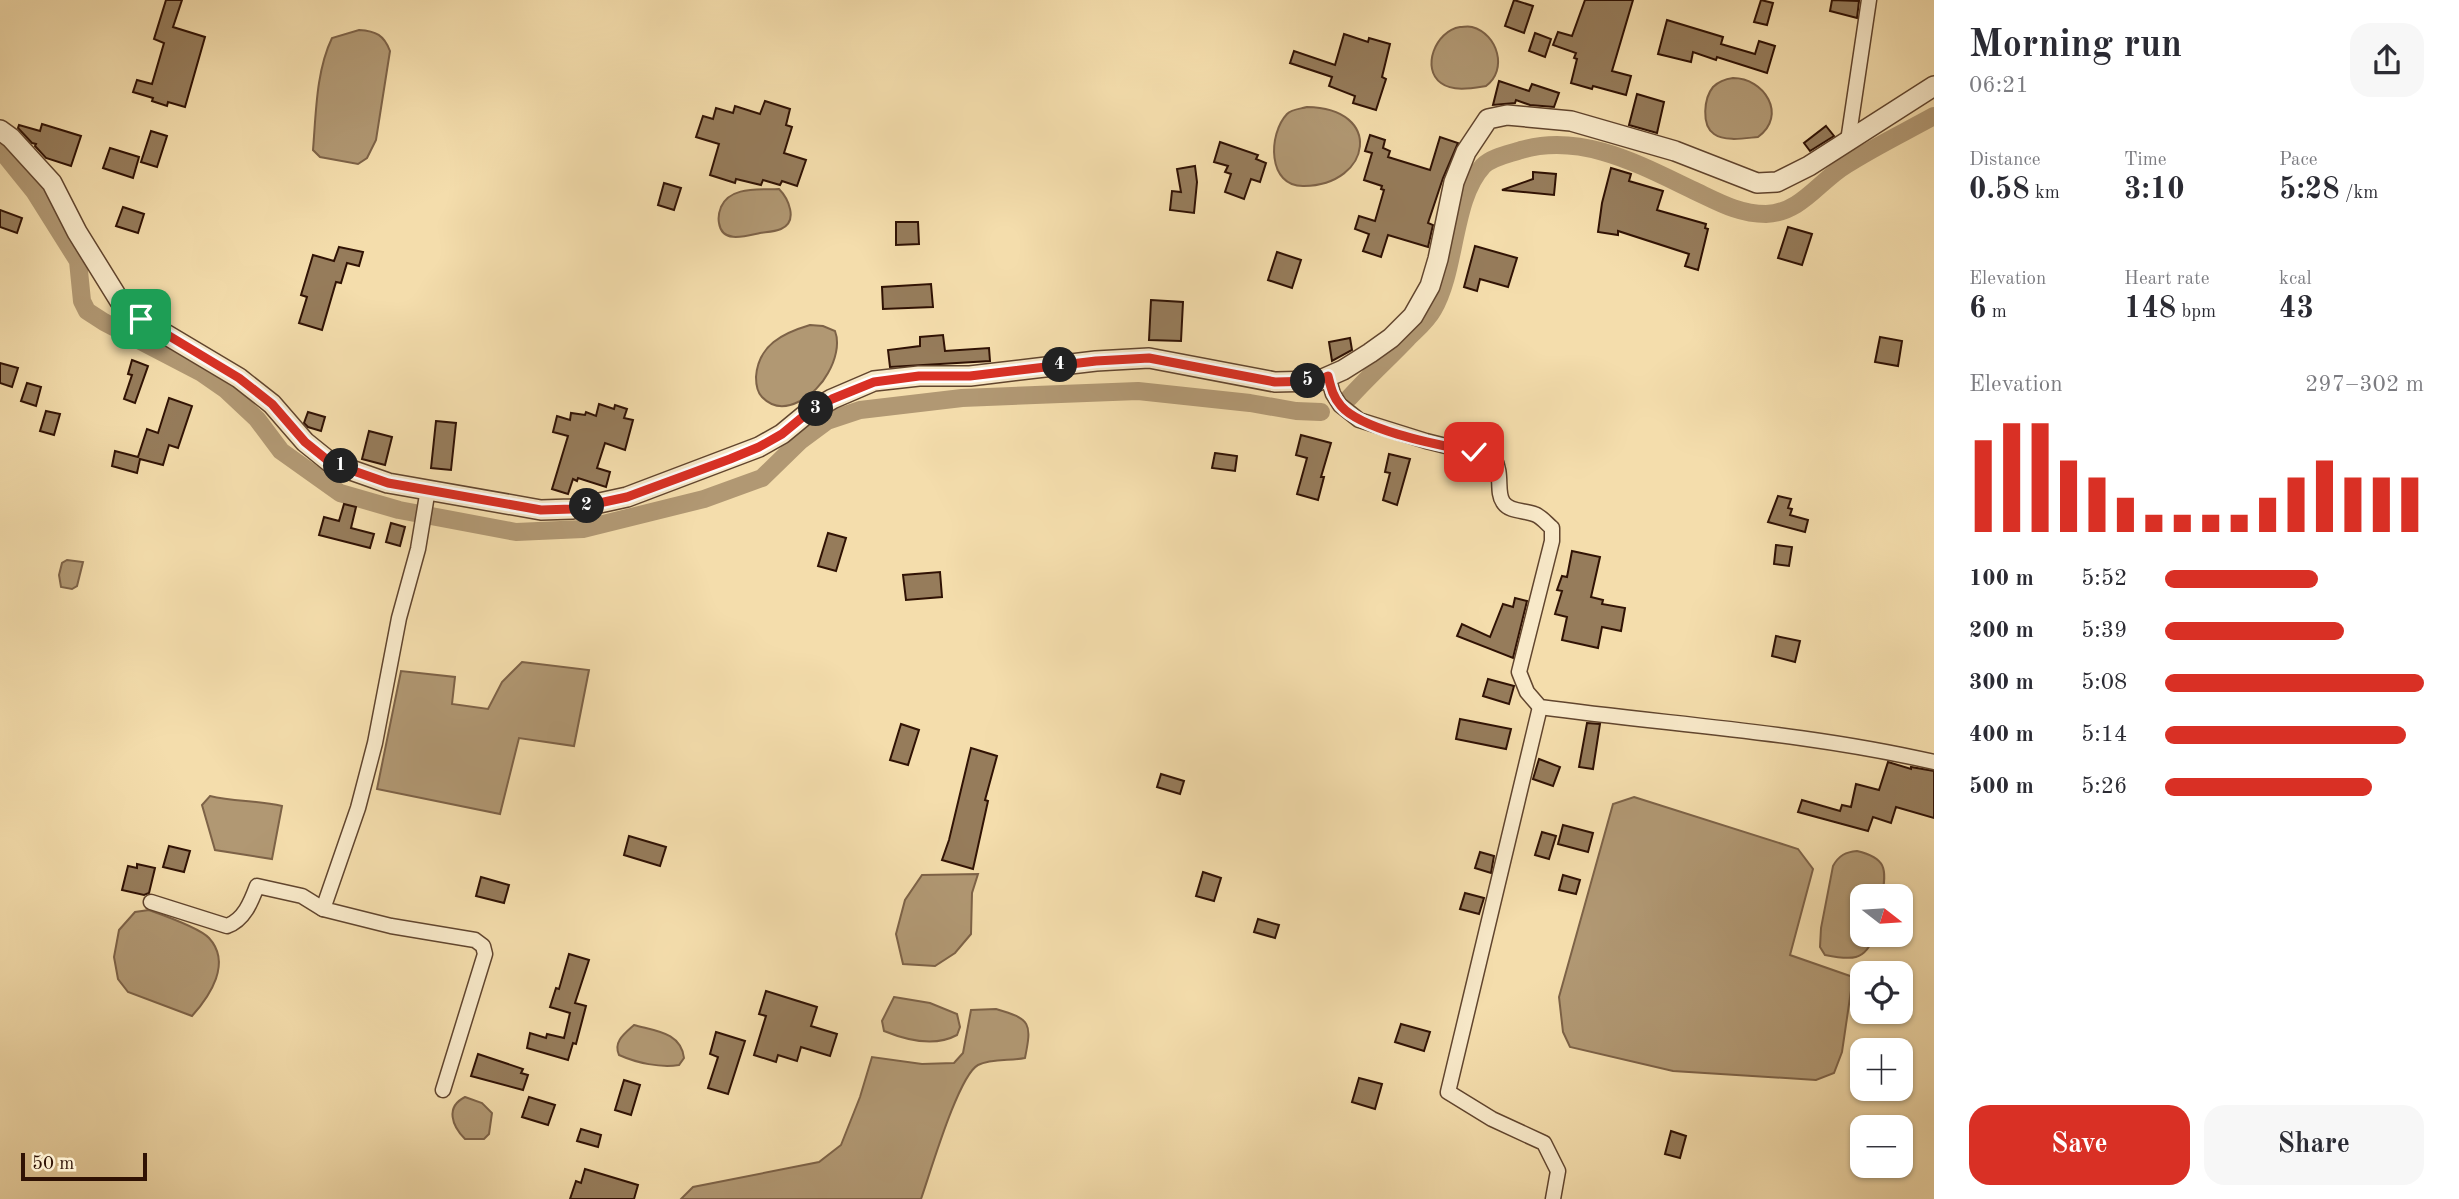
<!DOCTYPE html>
<meta charset="utf-8">
<style>
:root{--surface:#fff;--page:#f7f7f7;--text:#2b2b33;--muted:#7c7c81;--accent:#d93025}
body{margin:0;font-family:"Old Standard TT",serif;background:var(--page);color:var(--text);height:100vh;display:flex;flex-direction:column;font-size:26px;white-space:nowrap}
*{box-sizing:border-box;margin:0}
p{font-size:23px;color:var(--muted)}
.icon{flex:none;width:38px;height:38px;fill:none;stroke:currentColor;stroke-width:2;stroke-linecap:round;stroke-linejoin:round}
.map{position:relative;flex:1;overflow:hidden}
.details{display:flex;flex-direction:column;background:var(--surface);width:525px}
.details>*{flex:none}
.needle{width:46px;rotate:107deg}
.fabs{position:absolute;left:1850px;top:884px;display:grid;gap:14px}
.fabs a{display:grid;place-items:center;width:63px;height:63px;border-radius:14px;background:var(--surface);box-shadow:0 2px 5px #0004;font-size:35px}
.scale{position:absolute;left:21px;bottom:18px;width:126px;box-sizing:border-box;padding-left:7px;border:4px solid #301204;border-top:0;font-size:19px;line-height:24px;white-space:nowrap;color:#301204;-webkit-text-stroke:5px #f8e9c9;paint-order:stroke}
.pin{position:absolute;display:grid;place-items:center;width:60px;height:60px;color:#fff;margin:-30px;border-radius:14px;box-shadow:0 4px 10px #0006}
.km{position:absolute;width:35px;height:35px;margin:-18px;border-radius:50%;background:#222;color:#fff;font-size:19px;line-height:35px;text-align:center}
.round{display:grid;place-items:center;flex:none;width:74px;height:74px;border-radius:21px;background:var(--page)}
.overview{display:flex;align-items:center;justify-content:space-between;height:119px;padding:0 35px}
h1{font-size:38px;font-weight:700;line-height:52px}
.metrics{display:grid;grid-template-columns:repeat(3,1fr);gap:10px;height:119px;padding:7px 35px}
.metrics div{display:grid;align-content:center}
.metrics b{font-size:30px;font-weight:700}
.metrics small{font-size:19px;font-weight:400}
.metrics p{font-size:19px}
.chart{height:196px;padding:14px 35px}
.chart p{display:flex;justify-content:space-between}
.chart svg{width:100%;height:126px;margin-top:7px;stroke:var(--accent);stroke-width:6}
.action{display:flex;gap:14px;margin-top:auto;padding:14px 35px}
.action a{flex:1;height:80px;border-radius:21px;background:var(--accent);color:#fff;font-size:28px;font-weight:700;line-height:80px;text-align:center}
.action a+a{background:var(--page);color:var(--text)}
ul{padding:0 35px;list-style:none;font-size:23px}
li{display:grid;grid-template-columns:112px 84px 1fr;align-items:center;height:52px}
li i{height:18px;border-radius:9px;background:var(--accent)}
main{display:flex;flex:1;min-height:0}
.map>svg:first-child{display:block}
.water{fill:#b19873;stroke:#7d6247;stroke-width:2}
.lines{fill:none;stroke-linecap:round;stroke-linejoin:round}
.canal{stroke:#b19873;stroke-width:18}
.building{fill:#967c5b;stroke:#301204;stroke-width:2}
.minor-casing{stroke:#61452e;stroke-width:17}
.tertiary-casing{stroke:#61452e;stroke-width:22}
.minor{stroke:#f8e9c9;stroke-width:14}
.tertiary{stroke:#f8e9c9;stroke-width:19}
.route-casing{stroke:#fff;stroke-width:14}
.route{stroke:#d93025;stroke-width:9}
</style>
<main>
<div class="map">
<svg width="1934" height="1199" viewBox="0 0 1934 1199">
<rect width="100%" height="100%" fill="#f4ddac"/>
<filter id="stains"><feTurbulence type="fractalNoise" baseFrequency=".00286" numOctaves="4"/><feColorMatrix values="0 0 0 0 .2 0 0 0 0 .09 0 0 0 0 .02 0 0 0 .5 -.17"/></filter>
<radialGradient id="worn" r=".72"><stop offset=".6" stop-color="#630" stop-opacity="0"/><stop offset="1" stop-color="#630" stop-opacity=".3"/></radialGradient>
<g class="water">
<path d="M1460,27C1464,27 1468,26 1472,27C1498,34 1508,70 1486,86C1473,88 1453,92 1441,83C1421,69 1435,31 1460,27Z"/>
<path d="M359,30C376,31 384,35 390,51L376,140L367,158L358,164L320,157L313,150C316,114 316,71 332,38Z"/>
<path d="M1733,78C1764,78 1788,115 1758,137C1746,138 1725,142 1714,134C1701,125 1704,98 1713,87C1719,81 1725,79 1733,78Z"/>
<path d="M1307,107C1384,108 1372,185 1304,186C1267,187 1268,134 1287,114C1292,109 1300,109 1307,107Z"/>
<path d="M779,189C788,198 799,221 781,229C774,232 766,232 760,233C746,236 722,244 719,223C718,218 719,212 721,207C730,186 759,190 779,189Z"/>
<path d="M810,325L823,326L835,331C840,344 835,361 828,373C817,394 784,420 762,397C757,392 756,384 756,377C758,345 783,333 810,325Z"/>
<path d="M67,560L83,562L77,586L72,589L61,587L59,575L62,563Z"/>
<path d="M522,662L589,670L574,746L519,738L500,814L377,789L401,671L455,677L452,704L488,709L502,682Z"/>
<path d="M210,796C234,802 257,800 282,806L272,859L215,850L202,805Z"/>
<path d="M1634,797L1798,849L1813,869L1790,955L1853,977L1842,1052L1834,1073L1816,1080L1673,1071L1570,1047L1563,1032L1559,997L1613,804Z"/>
<path d="M1857,851C1886,858 1887,868 1882,896H1862V934L1874,935C1866,962 1850,960 1825,955L1820,947L1821,928L1833,866C1839,855 1846,852 1857,851Z"/>
<path d="M978,874L972,893L971,934L955,953L935,966L903,964L896,934L905,900L922,875Z"/>
<path d="M149,910C163,915 200,928 209,938C232,963 210,996 192,1016L128,992L118,979L114,957L119,930L135,912Z"/>
<path d="M894,997L930,1003L957,1014L960,1027L957,1035C935,1047 906,1040 884,1031L882,1021Z"/>
<path d="M996,1009C1031,1019 1032,1023 1025,1058C1011,1061 991,1058 978,1065C958,1076 930,1174 921,1199H681L693,1187L819,1162L841,1145L860,1097L872,1057L922,1064L954,1063L963,1053L971,1010Z"/>
<path d="M634,1025C655,1031 681,1032 684,1058L679,1065C660,1068 637,1063 619,1055C613,1042 624,1034 634,1025Z"/>
<path d="M465,1097L482,1103L492,1113L489,1134L484,1139H465C452,1126 445,1107 465,1097Z"/>
</g>
<g class="lines">
<g class="canal">
<path d="M0,149L34,191L78,261L82,301L87,311L104,322L202,373L225,389L257,419L281,451L340,493L399,510L516,532L583,529L704,499L762,478L800,441L827,421L860,410L962,398L1138,391L1250,403L1296,411L1321,412"/>
<path d="M1349,398C1368,377 1389,358 1408,338C1417,329 1427,321 1433,310C1457,269 1452,199 1483,166C1492,157 1509,154 1521,150C1583,132 1642,166 1697,192C1720,203 1740,214 1766,214C1801,213 1819,181 1846,165C1874,147 1905,132 1934,116"/>
</g>
</g>
<g class="building">
<path d="M166,0H182L173,27L205,37L185,107L168,102L167,106L152,101L153,98L133,92L137,80L152,84L164,43L154,39Z"/>
<path d="M1514,0L1533,6L1524,33L1505,26Z"/>
<path d="M1585,0H1633L1612,71L1631,76L1626,95L1593,86L1592,89L1571,83L1577,59L1574,58L1576,53L1553,45L1558,32L1572,36Z"/>
<path d="M1761,0L1773,3L1767,25L1754,22Z"/>
<path d="M1832,0L1859,1L1857,18L1830,11Z"/>
<path d="M1667,20L1723,37L1721,44L1755,54L1759,41L1775,46L1767,73L1717,57L1716,60L1693,52L1691,62L1658,54Z"/>
<path d="M1535,33L1551,39L1545,57L1529,51Z"/>
<path d="M1344,34L1368,42L1369,38L1390,44L1382,77L1386,79L1376,110L1353,103L1355,96L1329,86L1332,77L1290,63L1294,51L1335,65Z"/>
<path d="M1499,81L1529,91L1532,84L1559,93L1554,107L1530,105L1516,100L1515,103L1493,105Z"/>
<path d="M1637,94L1664,102L1657,133L1629,125Z"/>
<path d="M765,101L790,109L786,125L792,127L784,153L806,160L797,186L782,181L780,185L763,180L761,185L736,179L735,183L710,175L719,144L696,137L703,116L713,119L716,108L733,113L735,106L760,114Z"/>
<path d="M42,124L81,136L71,166L46,158L35,146L36,144L32,143L18,128L19,125L40,131Z"/>
<path d="M1826,126L1834,136L1810,151L1804,143Z"/>
<path d="M151,131L167,136L157,167L141,162Z"/>
<path d="M1370,135L1385,140L1383,148L1390,151L1388,157L1430,170L1440,137L1458,143L1443,178L1428,223L1433,225L1428,247L1388,235L1381,257L1363,251L1369,234L1355,229L1359,216L1375,221L1384,190L1381,189L1382,186L1364,180L1372,153L1365,151Z"/>
<path d="M1220,142L1258,155L1256,159L1266,163L1260,182L1251,179L1244,199L1225,192L1231,174L1225,172L1228,166L1214,162Z"/>
<path d="M110,148L139,157L133,178L103,168Z"/>
<path d="M1195,166L1197,182L1194,213L1170,210L1172,191L1181,192L1177,169Z"/>
<path d="M1611,168L1631,174L1629,181L1663,191L1657,210L1706,224L1705,228L1708,229L1698,270L1685,266L1689,254L1618,231V235L1598,232L1602,203Z"/>
<path d="M1533,172L1556,174L1554,195L1502,190L1533,179Z"/>
<path d="M664,183L681,188L674,210L658,205Z"/>
<path d="M123,207L144,214L138,233L116,226Z"/>
<path d="M0,210L22,218L17,233L0,227Z"/>
<path d="M896,222H918L919,244L896,245Z"/>
<path d="M1788,227L1812,234L1802,265L1778,258Z"/>
<path d="M1475,246L1517,258L1508,287L1480,279L1477,291L1464,287Z"/>
<path d="M339,247L363,252L359,266L347,263L341,283L336,282L322,330L299,323L307,297L301,295L313,255L334,261Z"/>
<path d="M1277,252L1301,260L1292,288L1268,280Z"/>
<path d="M931,284L933,307L883,309L882,287Z"/>
<path d="M1151,300L1183,302L1181,341L1149,340Z"/>
<path d="M943,335L945,351L989,348L990,361L890,367L888,350L920,346V337Z"/>
<path d="M1880,337L1902,341L1898,366L1875,362Z"/>
<path d="M1350,338L1352,350L1332,361L1329,342Z"/>
<path d="M132,360L148,366L135,403L124,399L132,375L128,374Z"/>
<path d="M0,363L18,368L12,387L0,383Z"/>
<path d="M27,383L41,387L36,406L21,401Z"/>
<path d="M169,398L192,406L178,448L169,445L163,465L140,459L137,473L112,466L115,451L138,457L147,429L158,433Z"/>
<path d="M599,404L614,409L615,405L627,409L624,418L633,420L625,450L605,443L597,468L610,472L606,487L578,478L577,481L573,479L568,494L552,489L568,436L553,432L557,416L570,420L571,413L585,415L586,412L596,416Z"/>
<path d="M46,411L60,414L54,435L40,431Z"/>
<path d="M308,412L325,417L321,431L308,427L304,423Z"/>
<path d="M436,421L456,423L451,470L431,468Z"/>
<path d="M369,431L392,437L385,465L362,459Z"/>
<path d="M1301,435L1331,443L1321,477H1324L1318,500L1297,494L1307,458L1296,455Z"/>
<path d="M1215,453L1237,456L1235,471L1212,468Z"/>
<path d="M1389,454L1410,459L1397,505L1383,500L1390,473L1385,472Z"/>
<path d="M1778,496L1791,499L1788,508L1792,509L1790,515L1808,520L1805,532L1768,522Z"/>
<path d="M344,504L356,507L351,528L374,534L370,548L319,535L324,517L339,521Z"/>
<path d="M391,523L405,527L400,546L386,542Z"/>
<path d="M828,533L846,538L836,571L818,566Z"/>
<path d="M1776,545L1792,547L1789,566L1774,564Z"/>
<path d="M1572,551L1600,557L1591,597L1603,600L1602,604L1625,608L1621,631L1602,627L1598,648L1562,640L1567,617L1555,614L1562,591L1557,590L1562,576L1567,577Z"/>
<path d="M940,572L942,597L906,600L903,575Z"/>
<path d="M1515,598L1527,601L1513,658L1457,636L1462,624L1490,637L1503,604L1513,607Z"/>
<path d="M1776,636L1800,641L1795,662L1772,656Z"/>
<path d="M1488,679L1514,686L1509,704L1483,696Z"/>
<path d="M1460,719L1511,729L1506,749L1456,739Z"/>
<path d="M1587,723L1600,724L1593,769L1579,767Z"/>
<path d="M901,724L919,730L908,765L890,760Z"/>
<path d="M971,748L997,756L985,800L988,801L973,869L942,860L949,840Z"/>
<path d="M1539,759L1560,767L1553,786L1533,779Z"/>
<path d="M1888,762L1911,769V767L1934,771V818L1896,807L1891,823L1873,817L1868,831L1798,812L1802,800L1840,811L1842,805L1851,807L1856,784L1879,790Z"/>
<path d="M1161,774L1184,781L1180,794L1157,787Z"/>
<path d="M1563,825L1593,833L1588,852L1558,844Z"/>
<path d="M1542,832L1556,836L1549,859L1535,855Z"/>
<path d="M629,836L666,847L660,866L624,855Z"/>
<path d="M169,846L190,851L184,872L163,867Z"/>
<path d="M1480,852L1494,856L1491,873L1475,868Z"/>
<path d="M137,864L155,868L149,893L144,895L122,890L128,866L137,868Z"/>
<path d="M1203,872L1221,878L1214,901L1196,896Z"/>
<path d="M1563,875L1580,880L1576,894L1559,890Z"/>
<path d="M481,877L509,885L504,903L476,896Z"/>
<path d="M1465,893L1484,898L1479,914L1460,909Z"/>
<path d="M1258,919L1279,925L1275,938L1254,932Z"/>
<path d="M569,954L589,960L575,1003L586,1006L576,1044L573,1043L568,1060L527,1048L530,1033L546,1038L547,1034L564,1038L570,1013L550,1007L556,988L559,989Z"/>
<path d="M766,991L817,1007L811,1026L837,1034L830,1056L801,1047L797,1061L778,1055L776,1062L754,1055L766,1016L759,1014Z"/>
<path d="M1401,1024L1430,1032L1424,1051L1395,1042Z"/>
<path d="M716,1032L745,1041L728,1094L708,1088L718,1057L710,1054Z"/>
<path d="M478,1054L523,1069L521,1073L528,1075L523,1090L471,1076Z"/>
<path d="M1359,1078L1382,1084L1375,1109L1352,1102Z"/>
<path d="M624,1080L640,1085L631,1115L615,1110Z"/>
<path d="M529,1097L555,1105L548,1125L522,1117Z"/>
<path d="M581,1129L601,1135L598,1147L577,1141Z"/>
<path d="M1671,1131L1686,1136L1680,1158L1665,1154Z"/>
<path d="M585,1169L638,1185L634,1199H570L576,1181L581,1183Z"/>
</g>
<g class="lines">
<g class="minor-casing">
<g id="minor">
<path d="M1848,141L1869,0"/>
<path d="M1328,377L1333,394L1340,405L1359,420L1426,441L1494,458C1503,474 1496,492 1503,502C1509,512 1524,510 1534,514C1541,516 1546,523 1552,528V541L1519,672L1527,692L1540,707C1672,725 1804,732 1934,762"/>
<path d="M428,489L418,549L399,618L375,743L358,808L323,909L391,926L475,940L483,946L485,954L443,1090"/>
<path d="M1540,707L1448,1092L1492,1119L1544,1143L1558,1171L1553,1199"/>
<path d="M151,902L227,926C244,920 251,902 257,886L302,896L323,909"/>
</g>
</g>
<g class="tertiary-casing">
<path id="tertiary" d="M0,130L11,138L52,183L77,232L121,303L130,313L239,378L272,404L305,442L331,463L388,483L541,510L572,509L627,497L759,447L782,434L805,415L832,399L874,381L919,376H970L1096,361L1149,358L1275,382L1318,381L1343,370L1370,353L1391,338L1413,316L1430,286L1438,259L1454,182L1466,152L1488,119L1507,115L1571,121L1675,151L1757,183L1777,182L1809,166L1934,86"/>
</g>
<use href="#minor" class="minor"/>
<use href="#tertiary" class="tertiary"/>
</g>
<g class="lines">
<g class="route-casing">
<path id="route" d="M141,319L239,378L272,404L305,442L331,463L388,483L541,510L572,509L627,497L730,459L759,447L782,434L805,415L832,399L874,382L919,376H970L1096,361L1149,358L1275,382L1318,381L1328,376C1331,388 1333,397 1341,406C1363,431 1440,445 1474,452"/>
</g>
<use href="#route" class="route"/>
</g>
<rect width="100%" height="100%" filter="url(#stains)"/>
<rect width="100%" height="100%" fill="url(#worn)"/>
</svg>
<div class="fabs">
<a><svg class="needle" viewBox="-14 -14 28 28"><path d="M0-13l5 13h-10z" fill="#e53935"/><path d="M0 13l5-13h-10z" fill="#7c7c81"/></svg></a>
<a><svg class="icon" aria-label="locate" viewBox="0 0 24 24"><circle cx="12" cy="12" r="6"/><path d="M12 2v4M12 18v4M2 12h4M18 12h4"/></svg></a>
<a>+</a>
<a>−</a>
</div>
<div class="scale">50 m</div>
<div class="pin" style="left:141px;top:319px;background:#1e9e55"><svg class="icon" aria-label="arrive" viewBox="0 0 24 24"><path d="M6 21V4h12l-3 4 3 4H6"/></svg></div>
<div class="pin" style="left:1474px;top:452px;background:#d93025"><svg class="icon" aria-label="check" viewBox="0 0 24 24"><path d="M5 12l5 5 9-10"/></svg></div>
<b class="km" style="left:341px;top:466px">1</b>
<b class="km" style="left:587px;top:506px">2</b>
<b class="km" style="left:816px;top:409px">3</b>
<b class="km" style="left:1060px;top:365px">4</b>
<b class="km" style="left:1308px;top:381px">5</b>
</div>
<section class="details">
<div class="overview"><div><h1>Morning run</h1><p>06:21</p></div><a class="round"><svg class="icon" aria-label="share" viewBox="0 0 24 24"><path d="M12 15V3M7 8l5-5 5 5M5 13v7h14v-7"/></svg></a></div>
<div class="metrics">
<div><p>Distance</p><b>0.58<small> km</small></b></div>
<div><p>Time</p><b>3:10</b></div>
<div><p>Pace</p><b>5:28<small> /km</small></b></div>
</div>
<div class="metrics">
<div><p>Elevation</p><b>6<small> m</small></b></div>
<div><p>Heart rate</p><b>148<small> bpm</small></b></div>
<div><p>kcal</p><b>43</b></div>
</div>
<div class="chart"><p><span>Elevation</span>297–302 m</p>
<svg viewBox="0 0 160 44" preserveAspectRatio="none"><path d="M5 44V12M15 44V6M25 44V6M35 44V19M45 44V25M55 44V32M65 44V38M75 44V38M85 44V38M95 44V38M105 44V32M115 44V25M125 44V19M135 44V25M145 44V25M155 44V25"/></svg>
</div>
<ul>
<li><b>100 m</b>5:52<i style="width:59%"></i></li>
<li><b>200 m</b>5:39<i style="width:69%"></i></li>
<li><b>300 m</b>5:08<i style="width:100%"></i></li>
<li><b>400 m</b>5:14<i style="width:93%"></i></li>
<li><b>500 m</b>5:26<i style="width:80%"></i></li>
</ul>
<div class="action"><a>Save</a><a>Share</a></div>
</section>
</main>
